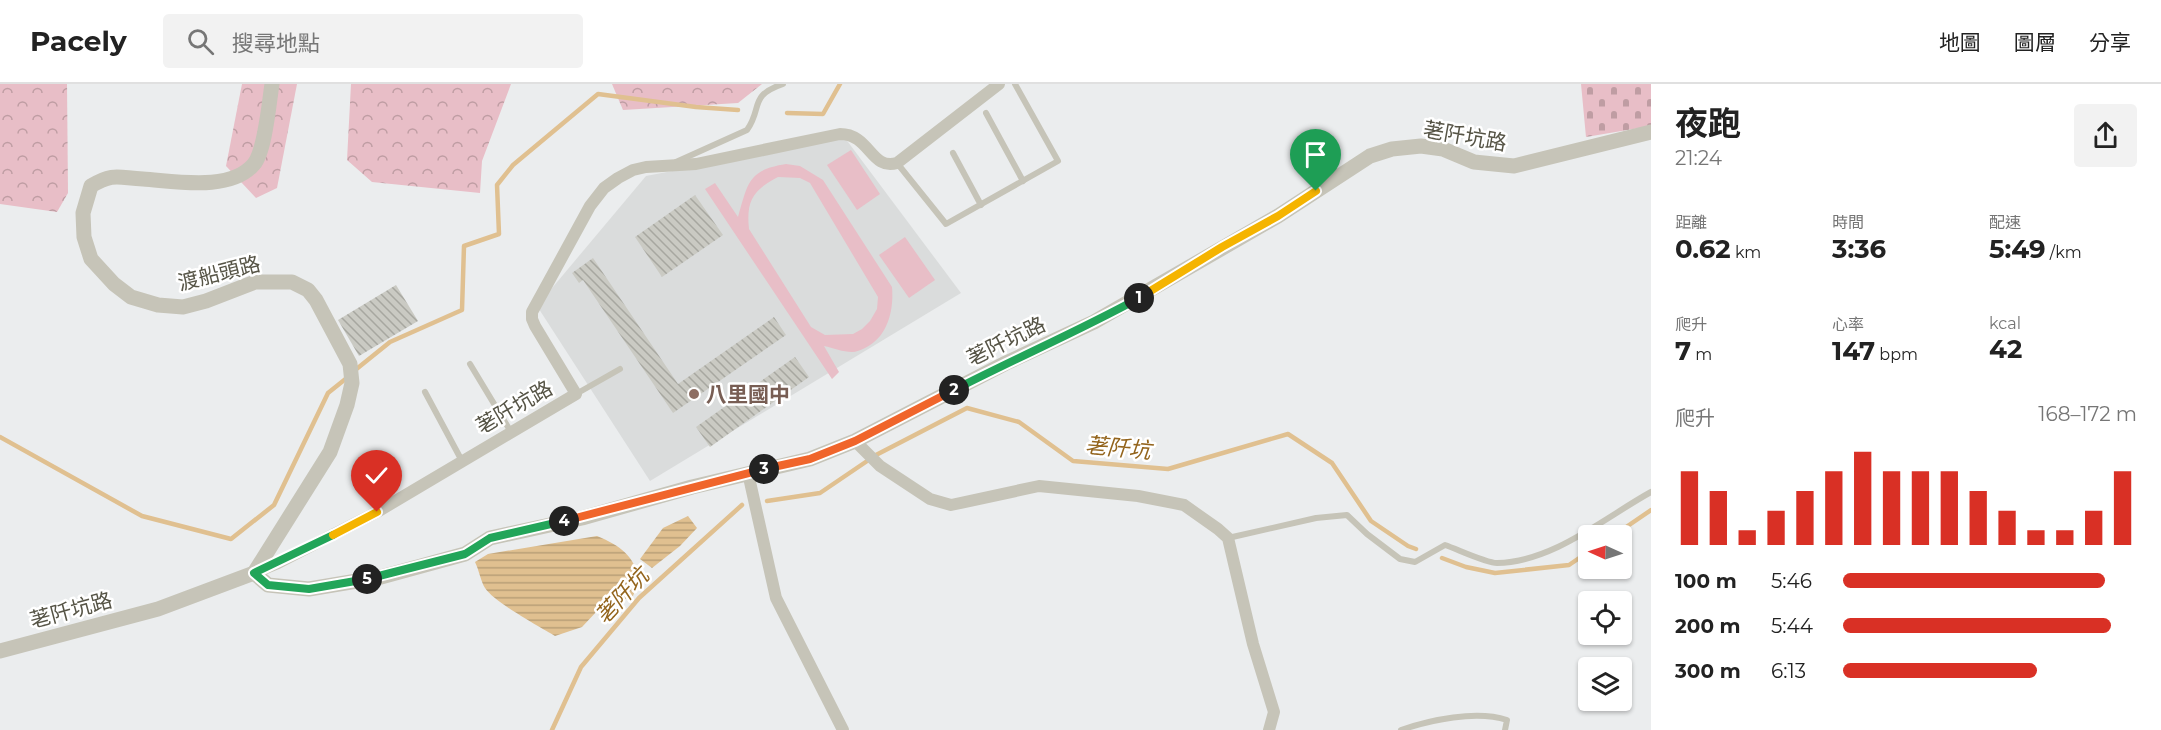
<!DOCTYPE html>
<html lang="zh-TW">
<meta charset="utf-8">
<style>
:root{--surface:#fff;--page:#f2f2f2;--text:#222;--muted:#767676;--line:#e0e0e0;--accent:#d93025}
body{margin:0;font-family:Montserrat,"Noto Sans TC",sans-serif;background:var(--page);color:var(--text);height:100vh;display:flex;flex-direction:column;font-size:22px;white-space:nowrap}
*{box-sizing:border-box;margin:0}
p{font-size:20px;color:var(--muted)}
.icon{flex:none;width:33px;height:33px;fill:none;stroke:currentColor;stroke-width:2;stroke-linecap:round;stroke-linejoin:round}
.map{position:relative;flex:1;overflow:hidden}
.drawer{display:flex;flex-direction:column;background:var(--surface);width:510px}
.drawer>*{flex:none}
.needle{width:39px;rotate:273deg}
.fabs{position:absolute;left:1578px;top:441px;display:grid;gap:12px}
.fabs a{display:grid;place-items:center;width:54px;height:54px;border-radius:6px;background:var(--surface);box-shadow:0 2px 4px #0004;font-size:30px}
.pin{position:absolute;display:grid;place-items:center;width:51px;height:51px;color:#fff;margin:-62px -26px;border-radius:50% 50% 50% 0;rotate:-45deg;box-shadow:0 0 6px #0007}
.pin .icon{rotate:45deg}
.km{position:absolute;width:30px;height:30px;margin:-15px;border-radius:50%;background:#222;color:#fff;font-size:16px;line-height:30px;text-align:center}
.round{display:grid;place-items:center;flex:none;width:63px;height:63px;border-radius:6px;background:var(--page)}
.overview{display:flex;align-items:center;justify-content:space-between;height:102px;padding:0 24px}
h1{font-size:33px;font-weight:700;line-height:45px}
.metrics{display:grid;grid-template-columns:repeat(3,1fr);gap:9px;height:102px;padding:6px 24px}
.metrics div{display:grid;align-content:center}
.metrics b{font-size:26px;font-weight:700}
.metrics small{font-size:16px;font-weight:400}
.metrics p{font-size:16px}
.chart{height:168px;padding:12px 24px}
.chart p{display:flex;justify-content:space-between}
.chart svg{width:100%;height:108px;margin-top:6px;stroke:var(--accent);stroke-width:6}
ul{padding:0 24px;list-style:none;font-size:20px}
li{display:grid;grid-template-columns:96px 72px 1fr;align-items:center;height:45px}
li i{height:15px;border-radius:8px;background:var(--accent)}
header{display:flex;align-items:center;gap:36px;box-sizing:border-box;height:84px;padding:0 30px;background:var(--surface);border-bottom:2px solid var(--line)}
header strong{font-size:28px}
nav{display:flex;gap:33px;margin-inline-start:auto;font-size:21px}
.search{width:420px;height:54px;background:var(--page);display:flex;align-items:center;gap:15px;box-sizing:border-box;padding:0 21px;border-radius:6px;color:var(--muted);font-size:22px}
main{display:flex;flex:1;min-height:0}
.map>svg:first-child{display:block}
.education{fill:#dadcdc}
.grass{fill:#e8bec7;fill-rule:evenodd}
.forest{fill:url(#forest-crowns)}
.cemetery{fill:url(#cemetery-stones)}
.water{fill:url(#water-rules)}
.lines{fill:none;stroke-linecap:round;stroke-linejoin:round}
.stream{stroke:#e0c090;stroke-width:4.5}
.building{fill:url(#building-back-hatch)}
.service{stroke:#c6c4b8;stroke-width:6}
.minor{stroke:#c6c4b8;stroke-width:12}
.tertiary{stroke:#c6c4b8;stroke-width:15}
.split-1-casing{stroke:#fff;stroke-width:12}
.split-2-casing{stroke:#fff;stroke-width:12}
.split-3-casing{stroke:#fff;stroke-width:12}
.split-4-casing{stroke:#fff;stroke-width:12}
.split-5-casing{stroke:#fff;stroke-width:12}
.split-6-casing{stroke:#fff;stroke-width:12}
.split-7-casing{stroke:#fff;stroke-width:12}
.split-1{stroke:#f5b400;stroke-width:8}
.split-2{stroke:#22a559;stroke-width:8}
.split-3{stroke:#f0652b;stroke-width:8}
.split-4{stroke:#f0652b;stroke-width:8}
.split-5{stroke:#22a559;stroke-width:8}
.split-6{stroke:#22a559;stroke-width:8}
.split-7{stroke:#f5b400;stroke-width:8}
.education-dot{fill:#8d6e63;stroke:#fff;stroke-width:2}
.labels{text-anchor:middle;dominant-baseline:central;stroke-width:5;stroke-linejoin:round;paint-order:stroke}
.street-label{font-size:21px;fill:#565446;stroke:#fff}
.education-label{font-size:21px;font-weight:bold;fill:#785e54;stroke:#fff;text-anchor:start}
.water-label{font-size:22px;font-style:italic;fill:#93641c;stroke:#fff}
</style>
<header>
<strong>Pacely</strong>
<div class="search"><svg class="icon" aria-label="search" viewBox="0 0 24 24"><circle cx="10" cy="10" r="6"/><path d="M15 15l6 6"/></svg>搜尋地點</div>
<nav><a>地圖</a><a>圖層</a><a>分享</a></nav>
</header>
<main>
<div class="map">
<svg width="1651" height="646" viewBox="0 0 1651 646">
<defs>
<pattern id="forest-crowns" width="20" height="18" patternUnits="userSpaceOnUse" patternTransform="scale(1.5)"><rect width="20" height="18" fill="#e8bec7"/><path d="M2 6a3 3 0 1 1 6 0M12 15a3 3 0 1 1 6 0" fill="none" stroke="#bf9da3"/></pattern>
<pattern id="cemetery-stones" width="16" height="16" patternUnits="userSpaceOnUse" patternTransform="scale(1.5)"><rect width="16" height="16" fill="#e8bec7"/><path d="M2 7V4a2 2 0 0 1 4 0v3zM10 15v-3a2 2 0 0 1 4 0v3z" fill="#bf9da3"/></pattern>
<pattern id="water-rules" width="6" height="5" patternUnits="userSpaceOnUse" patternTransform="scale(1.5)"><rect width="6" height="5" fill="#e0c090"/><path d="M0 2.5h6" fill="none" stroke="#b89f77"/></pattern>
<pattern id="building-back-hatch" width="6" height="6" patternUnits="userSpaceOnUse" patternTransform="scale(1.5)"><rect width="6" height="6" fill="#cacac3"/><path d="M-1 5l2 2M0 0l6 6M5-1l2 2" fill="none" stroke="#a7a7a0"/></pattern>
</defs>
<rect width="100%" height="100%" fill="#ebedee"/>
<path class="education" d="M845,54L961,209L650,397L537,222L646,92Z"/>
<g class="grass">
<path d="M851,66L880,110L857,126L827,81Z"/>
<path d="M786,80L800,82L823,96L892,203C894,226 888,253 865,264C861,266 856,268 852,268C843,268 833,264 824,262L839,288L832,295L705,105L715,99L738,133C748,99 748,86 786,80ZM778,93L800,94L810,99L878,213L877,225L870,237L862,245L853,250L825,251L811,243L749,145C746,117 753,106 778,93Z"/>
<path d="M905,153L935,196L909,214L879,171Z"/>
</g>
<g class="forest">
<path d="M0,0H67L68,109L57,128L0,120Z"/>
<path d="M242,0H297L277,104L256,114L226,82Z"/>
<path d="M351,0H511L482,77L480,109L372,98L347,76Z"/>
<path d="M612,0H762L738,19L623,26Z"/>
</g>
<path class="cemetery" d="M1581,0H1651V42L1586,53Z"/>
<g class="water">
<path d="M688,432L697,444L680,462L652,484L640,475L663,444Z"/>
<path d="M597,452C625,463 646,481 633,512L598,526L582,543L555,552C540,543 494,518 485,504C481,498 479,486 475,478L488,470Z"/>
</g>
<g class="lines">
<g class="stream">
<path d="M787,29L823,30L840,0"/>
<path d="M354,287L390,258L462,226L464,162L499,150L497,101L513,81L598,10L696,23L738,26"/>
<path d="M0,353L142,432L231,455L274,421L328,309L348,293"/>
<path d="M767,417L820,409L876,371L967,324L1019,338L1073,377L1168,385L1288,350L1332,379L1371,437L1408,462L1416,465"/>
<path d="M1613,452L1651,426"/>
<path d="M1442,474L1466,483L1495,489L1569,481L1588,468"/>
<path d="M552,646L581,583L639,514L742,421"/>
</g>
</g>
<g class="building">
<path d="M695,111L723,151L662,193L635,153Z"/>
<path d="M593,174L678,300L774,233L786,251L673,329L583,196L579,199L572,189Z"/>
<path d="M396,201L418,237L359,272L338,236Z"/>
<path d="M795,273L809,293L710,363L696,343Z"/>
</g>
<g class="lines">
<g class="service">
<path d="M986,29L1023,97"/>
<path d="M953,69L981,121"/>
<path d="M676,78L747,46C763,24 748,12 783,0"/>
<path d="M897,79L946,140L1058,77L1015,0"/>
<path d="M470,280L511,348"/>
<path d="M425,308L462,377"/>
<path d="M576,310L620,285"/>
<path d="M1228,454L1316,434L1347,431L1367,450L1400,475L1415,478L1445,461C1457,465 1486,479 1497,479C1553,478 1604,434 1651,408"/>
<path d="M1401,646C1430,636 1476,626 1507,636L1505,646"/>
</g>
<g class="minor">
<path d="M855,357L880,382L930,415L951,421L1039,402L1138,412L1184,421L1218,445L1228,454L1253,560L1274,628L1269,646"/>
<path d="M748,389L776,514L843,646"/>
<path d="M254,489L278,479L377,428L576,310L535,242L532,235V228L590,122L604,104L618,94L633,86L646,83L696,80L840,50C870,50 871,87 897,79L999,0"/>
</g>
<g class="tertiary">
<path d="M254,489L330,368L347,321L352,299L350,280L316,216L308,206L292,198H255L206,217L183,223L158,221L131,213L114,200L91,175L84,153L83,129L91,102C114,88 119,94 143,95C175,97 231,108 254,80C265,67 269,19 272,0"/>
<path d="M0,567L158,525L254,489L268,501L309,505L381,493L465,470L490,454L582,434L692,403L810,375L855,357L1006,279L1094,238L1278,132L1370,72L1392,65L1421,62L1443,65L1474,78L1514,82L1651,48"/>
</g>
</g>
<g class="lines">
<g class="split-1-casing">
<path id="split-1" d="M1139,214L1222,163L1278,132L1316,107"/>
</g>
<g class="split-2-casing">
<path id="split-2" d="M954,306C1016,274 1079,247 1139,214"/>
</g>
<g class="split-3-casing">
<path id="split-3" d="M764,385L810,375L855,357L954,306"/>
</g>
<g class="split-4-casing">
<path id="split-4" d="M564,437L764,385"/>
</g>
<g class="split-5-casing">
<path id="split-5" d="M367,495L465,470L490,454L564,437"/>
</g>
<g class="split-6-casing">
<path id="split-6" d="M333,451L254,489L268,501L309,505L367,495"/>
</g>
<g class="split-7-casing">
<path id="split-7" d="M333,451L377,428"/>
</g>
<use href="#split-1" class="split-1"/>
<use href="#split-2" class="split-2"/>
<use href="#split-3" class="split-3"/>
<use href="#split-4" class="split-4"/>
<use href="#split-5" class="split-5"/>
<use href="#split-6" class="split-6"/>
<use href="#split-7" class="split-7"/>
</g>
<circle class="education-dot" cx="694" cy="310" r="6"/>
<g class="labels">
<g class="street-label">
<text transform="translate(1465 52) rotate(10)">荖阡坑路</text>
<text transform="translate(219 189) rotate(-14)">渡船頭路</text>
<text transform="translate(1006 257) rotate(-26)">荖阡坑路</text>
<text transform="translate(514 323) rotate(-30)">荖阡坑路</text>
<text transform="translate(71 526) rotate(-15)">荖阡坑路</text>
</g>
<g class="education-label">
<text x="706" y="310">八里國中</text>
</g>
<g class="water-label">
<text transform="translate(1118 364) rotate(5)">荖阡坑</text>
<text transform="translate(622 512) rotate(-47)">荖阡坑</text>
</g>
</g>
</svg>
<div class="fabs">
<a><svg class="needle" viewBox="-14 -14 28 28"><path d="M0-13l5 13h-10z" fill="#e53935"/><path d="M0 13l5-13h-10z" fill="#767676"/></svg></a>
<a><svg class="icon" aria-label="locate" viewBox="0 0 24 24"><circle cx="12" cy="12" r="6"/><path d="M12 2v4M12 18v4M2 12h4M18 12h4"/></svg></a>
<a><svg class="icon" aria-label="layers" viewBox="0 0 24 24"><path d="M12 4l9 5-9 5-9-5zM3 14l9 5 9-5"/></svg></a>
</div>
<div class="pin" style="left:1316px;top:107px;background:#1e9e55"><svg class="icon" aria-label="arrive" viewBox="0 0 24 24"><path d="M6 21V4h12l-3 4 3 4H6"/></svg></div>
<div class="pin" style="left:377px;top:428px;background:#d93025"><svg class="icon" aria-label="check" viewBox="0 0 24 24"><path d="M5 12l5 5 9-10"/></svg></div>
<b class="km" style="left:1139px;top:214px">1</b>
<b class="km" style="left:954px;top:306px">2</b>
<b class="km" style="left:764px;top:385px">3</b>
<b class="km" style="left:564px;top:437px">4</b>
<b class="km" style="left:367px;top:495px">5</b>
</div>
<section class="drawer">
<div class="overview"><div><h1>夜跑</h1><p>21:24</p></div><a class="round"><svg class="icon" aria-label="share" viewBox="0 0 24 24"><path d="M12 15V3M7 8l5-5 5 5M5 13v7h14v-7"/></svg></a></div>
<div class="metrics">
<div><p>距離</p><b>0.62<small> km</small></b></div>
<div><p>時間</p><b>3:36</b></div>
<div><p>配速</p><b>5:49<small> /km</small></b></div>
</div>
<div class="metrics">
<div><p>爬升</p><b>7<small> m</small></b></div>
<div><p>心率</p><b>147<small> bpm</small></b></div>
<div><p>kcal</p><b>42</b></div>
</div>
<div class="chart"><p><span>爬升</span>168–172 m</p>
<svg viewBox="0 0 160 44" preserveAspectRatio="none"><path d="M5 44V14M15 44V22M25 44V38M35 44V30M45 44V22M55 44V14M65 44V6M75 44V14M85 44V14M95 44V14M105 44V22M115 44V30M125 44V38M135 44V38M145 44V30M155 44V14"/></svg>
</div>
<ul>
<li><b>100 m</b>5:46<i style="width:89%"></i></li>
<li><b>200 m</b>5:44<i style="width:91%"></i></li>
<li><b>300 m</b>6:13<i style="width:66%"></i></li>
</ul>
</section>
</main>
